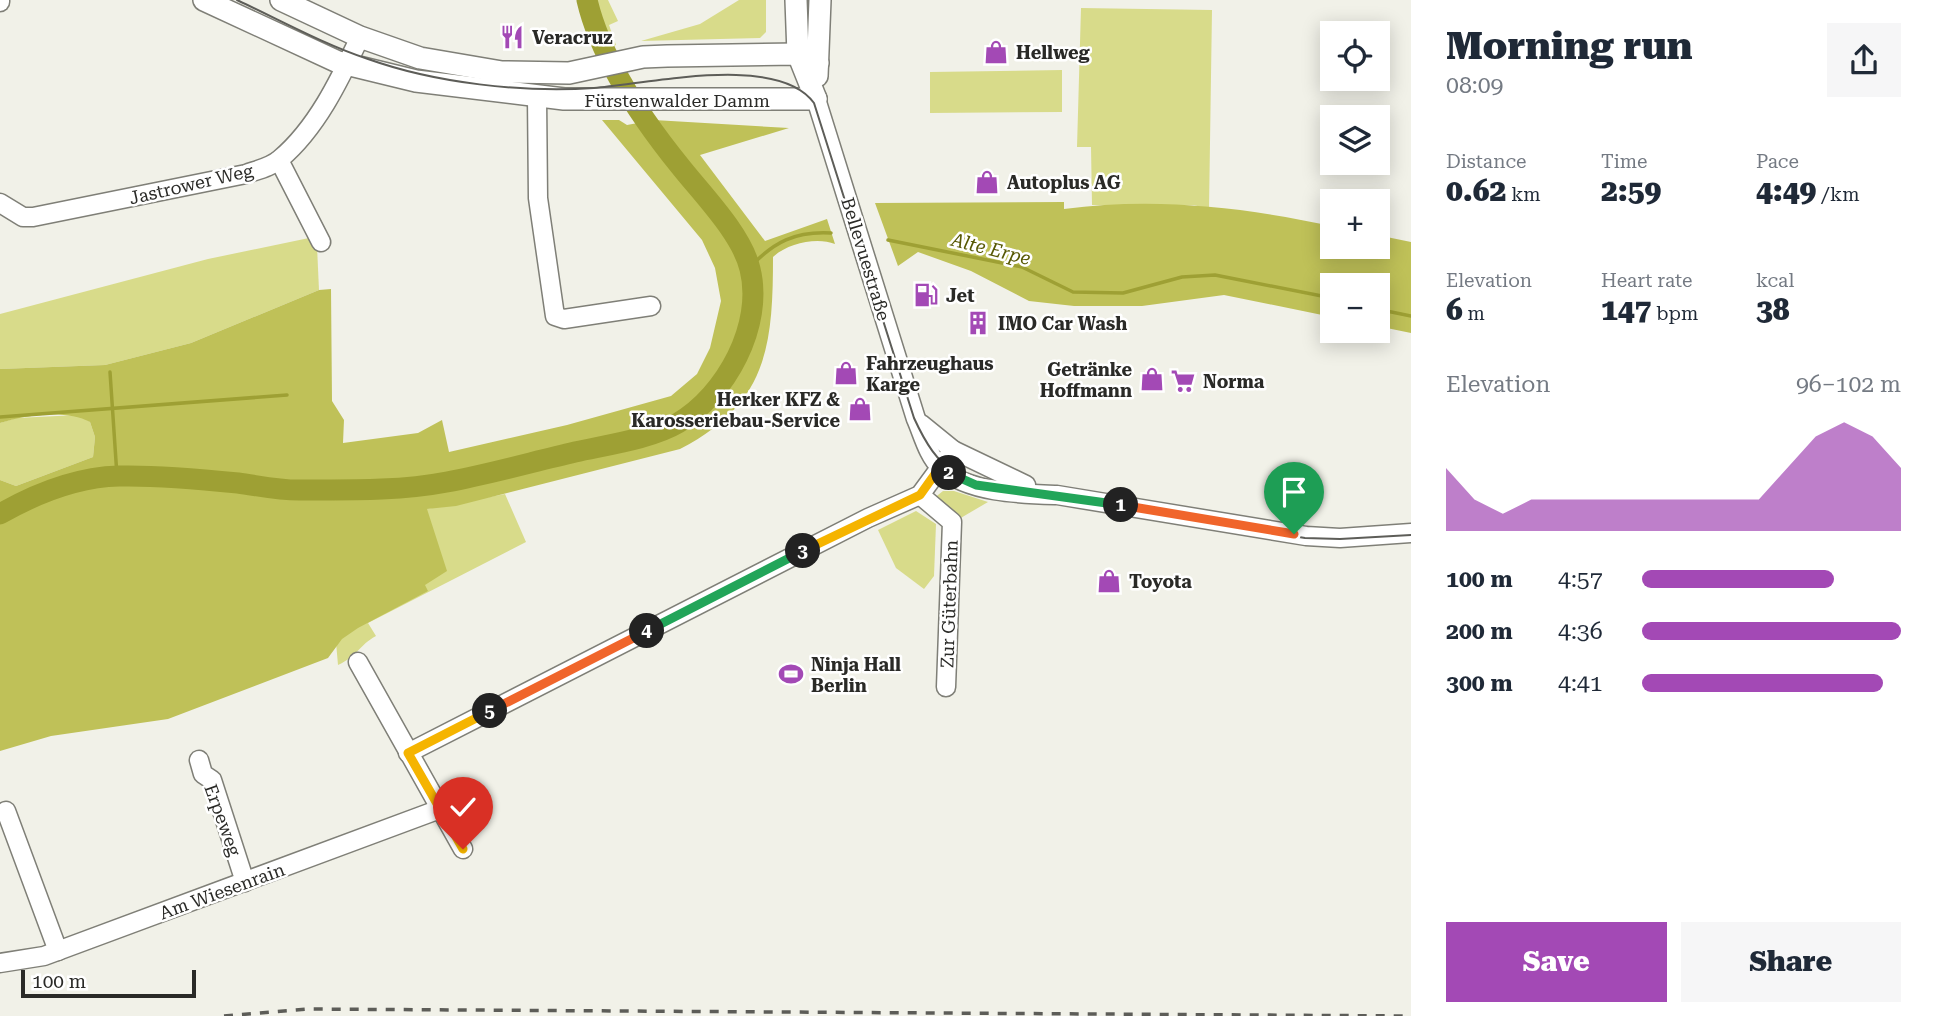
<!DOCTYPE html>
<meta charset="utf-8">
<style>
:root{--surface:#fff;--page:#f6f6f7;--text:#1f2937;--muted:#747a83;--accent:#a349b5}
body{margin:0;font-family:"Roboto Serif",serif;background:var(--page);color:var(--text);height:100vh;display:flex;flex-direction:column;font-size:26px;white-space:nowrap}
*{box-sizing:border-box;margin:0}
p{font-size:23px;color:var(--muted)}
.icon{flex:none;width:38px;height:38px;fill:none;stroke:currentColor;stroke-width:2;stroke-linecap:round;stroke-linejoin:round}
.map{position:relative;flex:1;overflow:hidden}
.drawer{display:flex;flex-direction:column;background:var(--surface);width:525px}
.drawer>*{flex:none}
.tools{position:absolute;left:1320px;top:21px;display:grid;gap:14px}
.tools a{display:grid;place-items:center;width:70px;height:70px;border-radius:0px;background:var(--surface);box-shadow:0 4px 18px #0003;font-size:35px}
.scale{position:absolute;left:21px;bottom:18px;width:175px;box-sizing:border-box;padding-left:7px;border:4px solid #2a2a27;border-top:0;font-size:19px;line-height:24px;white-space:nowrap;color:#2a2a27;-webkit-text-stroke:5px #fff;paint-order:stroke}
.pin{position:absolute;display:grid;place-items:center;width:60px;height:60px;color:#fff;margin:-72px -30px;border-radius:50% 50% 50% 0;rotate:-45deg;box-shadow:0 0 7px #0007}
.pin .icon{rotate:45deg}
.km{position:absolute;width:35px;height:35px;margin:-18px;border-radius:50%;background:#222;color:#fff;font-size:19px;line-height:35px;text-align:center}
.round{display:grid;place-items:center;flex:none;width:74px;height:74px;border-radius:0px;background:var(--page)}
.summary{display:flex;align-items:center;justify-content:space-between;height:119px;padding:0 35px}
h1{font-size:38px;font-weight:800;line-height:52px}
.figures{display:grid;grid-template-columns:repeat(3,1fr);gap:10px;height:119px;padding:7px 35px}
.figures div{display:grid;align-content:center}
.figures b{font-size:30px;font-weight:800}
.figures small{font-size:19px;font-weight:400}
.figures p{font-size:19px}
.chart{height:196px;padding:14px 35px}
.chart p{display:flex;justify-content:space-between}
.chart svg{width:100%;height:126px;margin-top:7px;fill:var(--accent);opacity:.7}
.action{display:flex;gap:14px;margin-top:auto;padding:14px 35px}
.action a{flex:1;height:80px;border-radius:0px;background:var(--accent);color:#fff;font-size:28px;font-weight:800;line-height:80px;text-align:center}
.action a+a{background:var(--page);color:var(--text)}
ul{padding:0 35px;list-style:none;font-size:23px}
li{display:grid;grid-template-columns:112px 84px 1fr;align-items:center;height:52px}
li i{height:18px;border-radius:9px;background:var(--accent)}
main{display:flex;flex:1;min-height:0}
.map>svg:first-child{display:block}
.green{fill:#d8db8a}
.forest{fill:#bfc158}
.water{fill:#9ea034}
.lines{fill:none;stroke-linecap:round;stroke-linejoin:round}
.stream{stroke:#9ea034;stroke-width:3.5}
.river{stroke:#9ea034;stroke-width:21}
.minor-casing{stroke:#7f7f77;stroke-width:21}
.major-casing{stroke:#7f7f77;stroke-width:24}
.minor{stroke:#fff;stroke-width:18}
.major{stroke:#fff;stroke-width:21}
.tram{stroke:#5d5d58;stroke-width:2}
.rail{stroke:#5d5d58;stroke-width:3.5;stroke-dasharray:9 9;stroke-linecap:butt}
.split-1-casing{stroke:#fff;stroke-width:14}
.split-2-casing{stroke:#fff;stroke-width:14}
.split-3-casing{stroke:#fff;stroke-width:14}
.split-4-casing{stroke:#fff;stroke-width:14}
.split-5-casing{stroke:#fff;stroke-width:14}
.split-6-casing{stroke:#fff;stroke-width:14}
.split-1{stroke:#f0652b;stroke-width:9}
.split-2{stroke:#22a559;stroke-width:9}
.split-3{stroke:#f5b400;stroke-width:9}
.split-4{stroke:#22a559;stroke-width:9}
.split-5{stroke:#f0652b;stroke-width:9}
.split-6{stroke:#f5b400;stroke-width:9}
.labels{text-anchor:middle;dominant-baseline:central;stroke-width:5;stroke-linejoin:round;paint-order:stroke}
.poi-label{font-size:18px;font-weight:bold;fill:#2a2a27;stroke:#fff;text-anchor:start}
.street-label{font-size:18px;fill:#2a2a27;stroke:#fff}
.water-label{font-size:19px;font-style:italic;fill:#575804;stroke:#fff}
</style>
<main>
<div class="map">
<svg width="1411" height="1016" viewBox="0 0 1411 1016">
<rect width="100%" height="100%" fill="#f1f1e8"/>
<g class="green">
<path d="M593,0H608L618,21L609,25L616,45L609,48Z"/>
<path d="M739,0H766V32L760,38L641,41L700,24Z"/>
<path d="M1081,8L1212,10L1209,209L1194,205H1092L1091,147H1077Z"/>
<path d="M1062,70V112L930,113V72Z"/>
<path d="M309,238L317,246L319,290L191,343L105,365L0,369V314L208,259Z"/>
<path d="M78,415L90,422L95,437L93,457L16,486L0,480V423L16,418Z"/>
<path d="M943,491H954L988,502L959,519L933,499Z"/>
<path d="M505,494L526,542L368,623L376,636C358,646 359,655 338,665L335,631L427,509Z"/>
<path d="M916,511L936,524L934,576L924,589L896,568L878,530Z"/>
</g>
<g class="forest">
<path d="M602,120H619L627,125L654,120L789,128L700,155L765,241L827,219L835,244C817,237 788,243 773,257C773,347 767,404 680,449L456,506L427,509L447,571L425,585L428,591L358,628L342,639L328,658L168,719L51,736L0,751V480L16,486L93,457L95,437L90,422C67,409 24,415 0,423V369L105,365L191,343L319,290L331,289L332,401L344,420L343,443L418,433L442,420L449,452L567,425L671,396L697,374L710,348L721,301L715,268L702,240Z"/>
<path d="M1064,202V209C1154,197 1243,207 1332,226V247H1377V235L1411,242V333L1377,326V285H1332V317L1224,295L1142,306H1074L1029,301L971,271L918,252L898,266L875,203Z"/>
</g>
<path class="water" d="M582,0H593L609,48L600,50L584,16Z"/>
<g class="lines">
<g class="stream">
<path d="M888,240L1022,267L1073,292L1123,293L1182,277L1215,275L1332,298"/>
<path d="M750,267C774,242 795,231 831,233"/>
<path d="M1377,309L1411,316"/>
<path d="M110,372L117,476"/>
<path d="M0,417L287,395"/>
</g>
<path class="river" d="M0,514C35,494 78,477 119,476C158,475 199,479 238,483C260,486 282,491 303,490C350,490 400,491 447,482C490,474 532,462 575,452C606,445 651,439 678,423C726,395 764,325 750,269C742,234 702,194 680,166C642,119 601,60 587,0"/>
<g class="minor-casing">
<g id="minor">
<path d="M0,2V0"/>
<path d="M537,97L538,198L555,316L564,319L651,306"/>
<path d="M816,99L916,419C923,435 928,456 941,468C968,493 1022,494 1057,495L1306,536L1340,538L1411,533"/>
<path d="M279,160L321,242"/>
<path d="M0,203L23,217H33L246,174C257,170 271,167 280,159C317,128 340,79 360,37"/>
<path d="M921,424L953,450L1026,485"/>
<path d="M920,495L952,522L946,687"/>
<path d="M358,662L463,849"/>
<path d="M408,753L868,518L920,495L953,450"/>
<path d="M199,760L203,774L212,780L245,882"/>
<path d="M6,811L58,951"/>
<path d="M0,963L44,956L440,809"/>
</g>
</g>
<g class="major-casing">
<g id="major">
<path d="M204,0L338,62L416,81L564,99H816"/>
<path d="M281,0L360,37L420,58L502,72L569,73L643,57L667,56L798,54L818,63"/>
<path d="M796,0L798,54L816,99"/>
<path d="M817,76L820,0"/>
</g>
</g>
<use href="#minor" class="minor"/>
<use href="#major" class="major"/>
<path class="tram" d="M237,0C280,20 323,44 368,59C435,83 523,93 594,88C648,84 778,53 814,103L914,418C941,477 960,478 1021,491L1305,538L1340,539L1411,535"/>
<path class="rail" d="M224,1016L308,1009L1411,1016"/>
</g>
<g class="lines">
<g class="split-1-casing">
<path id="split-1" d="M1121,505L1294,534"/>
</g>
<g class="split-2-casing">
<path id="split-2" d="M949,473L976,485L1121,505"/>
</g>
<g class="split-3-casing">
<path id="split-3" d="M803,551L920,495L940,467L949,473"/>
</g>
<g class="split-4-casing">
<path id="split-4" d="M647,631L803,551"/>
</g>
<g class="split-5-casing">
<path id="split-5" d="M490,711L647,631"/>
</g>
<g class="split-6-casing">
<path id="split-6" d="M463,849L408,753L490,711"/>
</g>
<use href="#split-1" class="split-1"/>
<use href="#split-2" class="split-2"/>
<use href="#split-3" class="split-3"/>
<use href="#split-4" class="split-4"/>
<use href="#split-5" class="split-5"/>
<use href="#split-6" class="split-6"/>
</g>
<defs>
<g id="restaurant-bare" transform="scale(1.89)"><path d="M-5-6h1v4h1v-4h1v4h1v-4h1v5L-1.5 .5V6h-2V.5L-5-1ZM5-6V6H3V1.5H1.5Q1.5-4 5-6Z" fill="#a349b5" stroke="#fff" stroke-width="2.5" paint-order="stroke"/></g>
<g id="shop-bare" transform="scale(1.89)"><path d="M-5-2.5h2.3a2.7 3.5 0 0 1 5.4 0H5L5.5 6h-11ZM-1.5-2.5h3a1.5 2.3 0 0 0-3 0Z" fill="#a349b5" stroke="#fff" stroke-width="2.5" paint-order="stroke"/></g>
<g id="fuel-bare" transform="scale(1.89)"><path d="M-5.5-6h7V0h2V4h1.3V-2.5L3-4.5l.8-.8L6-3V5H2.5V1h-1V6h-7ZM-4.2-4.7v3.2H.2V-4.7Z" fill="#a349b5" stroke="#fff" stroke-width="2.5" paint-order="stroke"/></g>
<g id="building-bare" transform="scale(1.89)"><path d="M-4-6H4V6H1V3H-1V6H-4ZM-2.5-4.3h1.7v1.8h-1.7ZM.8-4.3h1.7v1.8H.8ZM-2.5-1h1.7V.8h-1.7ZM.8-1h1.7V.8H.8Z" fill="#a349b5" stroke="#fff" stroke-width="2.5" paint-order="stroke"/></g>
<g id="supermarket-bare" transform="scale(1.89)"><path d="M-6-5.5h2.5l.6 2H6L4.5 2H-2.5L-4.4-4H-6ZM-1.5 3.2a1.3 1.3 0 1 0 .1 0ZM3 3.2a1.3 1.3 0 1 0 .1 0Z" fill="#a349b5" stroke="#fff" stroke-width="2.5" paint-order="stroke"/></g>
<g id="stadium-bare" transform="scale(1.89)"><path d="M0-5a6.5 5 0 1 0 0 10a6.5 5 0 1 0 0-10ZM-3.5-1.8h7v3.6h-7Z" fill="#a349b5" stroke="#fff" stroke-width="2.5" paint-order="stroke"/></g>
</defs>
<g fill-rule="evenodd">
<use href="#restaurant-bare" x="512" y="37"/>
<use href="#shop-bare" x="996" y="52"/>
<use href="#shop-bare" x="987" y="182"/>
<use href="#fuel-bare" x="926" y="295"/>
<use href="#building-bare" x="978" y="323"/>
<use href="#shop-bare" x="846" y="373"/>
<use href="#shop-bare" x="1152" y="379"/>
<use href="#supermarket-bare" x="1183" y="381"/>
<use href="#shop-bare" x="860" y="409"/>
<use href="#shop-bare" x="1109" y="581"/>
<use href="#stadium-bare" x="791" y="674"/>
</g>
<g class="labels">
<g class="poi-label">
<text x="532" y="37">Veracruz</text>
<text x="1016" y="52">Hellweg</text>
<text x="1007" y="182">Autoplus AG</text>
<text x="946" y="295">Jet</text>
<text x="998" y="323">IMO Car Wash</text>
<text x="866" y="363">Fahrzeughaus<tspan x="866" dy="21">Karge</tspan></text>
<text x="1132" y="369" text-anchor="end">Getränke<tspan x="1132" dy="21">Hoffmann</tspan></text>
<text x="1203" y="381">Norma</text>
<text x="840" y="399" text-anchor="end">Herker KFZ &amp;<tspan x="840" dy="21">Karosseriebau-Service</tspan></text>
<text x="1129" y="581">Toyota</text>
<text x="811" y="664">Ninja Hall<tspan x="811" dy="21">Berlin</tspan></text>
</g>
<g class="street-label">
<text x="677" y="100">Fürstenwalder Damm</text>
<text transform="translate(191 184) rotate(-13)">Jastrower Weg</text>
<text transform="translate(866 259) rotate(73)">Bellevuestraße</text>
<text transform="translate(949 604) rotate(-88)">Zur Güterbahn</text>
<text transform="translate(223 820) rotate(70)">Erpeweg</text>
<text transform="translate(222 891) rotate(-20)">Am Wiesenrain</text>
</g>
<g class="water-label">
<text transform="translate(991 249) rotate(14)">Alte Erpe</text>
</g>
</g>
</svg>
<div class="tools">
<a><svg class="icon" aria-label="locate" viewBox="0 0 24 24"><circle cx="12" cy="12" r="6"/><path d="M12 2v4M12 18v4M2 12h4M18 12h4"/></svg></a>
<a><svg class="icon" aria-label="layers" viewBox="0 0 24 24"><path d="M12 4l9 5-9 5-9-5zM3 14l9 5 9-5"/></svg></a>
<a>+</a>
<a>−</a>
</div>
<div class="scale">100 m</div>
<div class="pin" style="left:1294px;top:534px;background:#1e9e55"><svg class="icon" aria-label="arrive" viewBox="0 0 24 24"><path d="M6 21V4h12l-3 4 3 4H6"/></svg></div>
<div class="pin" style="left:463px;top:849px;background:#d93025"><svg class="icon" aria-label="check" viewBox="0 0 24 24"><path d="M5 12l5 5 9-10"/></svg></div>
<b class="km" style="left:1121px;top:505px">1</b>
<b class="km" style="left:949px;top:473px">2</b>
<b class="km" style="left:803px;top:551px">3</b>
<b class="km" style="left:647px;top:631px">4</b>
<b class="km" style="left:490px;top:711px">5</b>
</div>
<section class="drawer">
<div class="summary"><div><h1>Morning run</h1><p>08:09</p></div><a class="round"><svg class="icon" aria-label="share" viewBox="0 0 24 24"><path d="M12 15V3M7 8l5-5 5 5M5 13v7h14v-7"/></svg></a></div>
<div class="figures">
<div><p>Distance</p><b>0.62<small> km</small></b></div>
<div><p>Time</p><b>2:59</b></div>
<div><p>Pace</p><b>4:49<small> /km</small></b></div>
</div>
<div class="figures">
<div><p>Elevation</p><b>6<small> m</small></b></div>
<div><p>Heart rate</p><b>147<small> bpm</small></b></div>
<div><p>kcal</p><b>38</b></div>
</div>
<div class="chart"><p><span>Elevation</span>96–102 m</p>
<svg viewBox="0 0 160 44" preserveAspectRatio="none"><path d="M0 44V22L10 33L20 38L30 33L40 33L50 33L60 33L70 33L80 33L90 33L100 33L110 33L120 22L130 11L140 6L150 11L160 22V44z"/></svg>
</div>
<ul>
<li><b>100 m</b>4:57<i style="width:74%"></i></li>
<li><b>200 m</b>4:36<i style="width:100%"></i></li>
<li><b>300 m</b>4:41<i style="width:93%"></i></li>
</ul>
<div class="action"><a>Save</a><a>Share</a></div>
</section>
</main>
